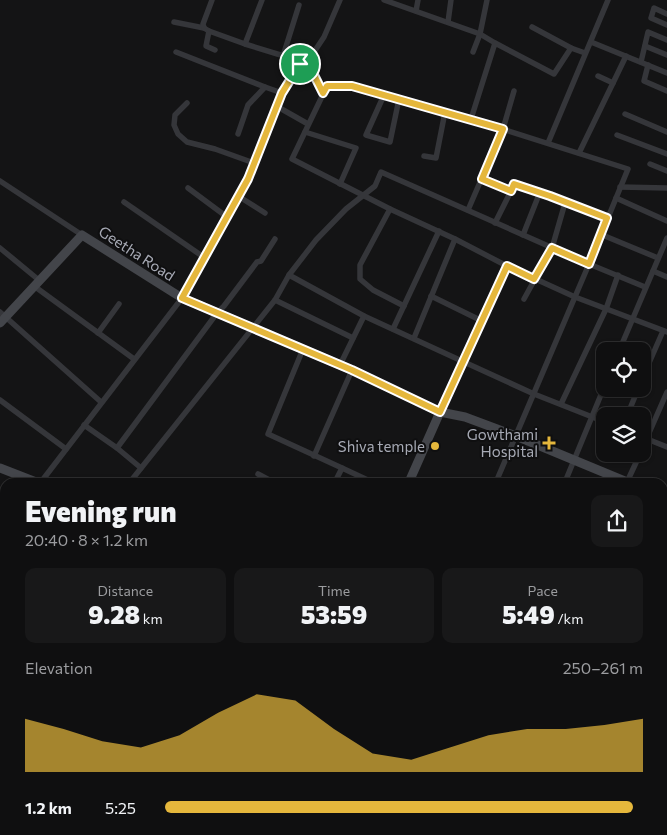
<!DOCTYPE html>
<meta charset="utf-8">
<style>
:root{--surface:#0f0f10;--page:#181819;--text:#f1f3f6;--muted:#9b9c9f;--line:#2f2f30;--accent:#e5b73c}
body{margin:0;font-family:Commissioner,sans-serif;background:var(--page);color:var(--text);height:100vh;display:flex;flex-direction:column;font-size:19px;white-space:nowrap}
*{box-sizing:border-box;margin:0}
p{font-size:16px;color:var(--muted)}
.icon{flex:none;width:28px;height:28px;fill:none;stroke:currentColor;stroke-width:2;stroke-linecap:round;stroke-linejoin:round}
.map{position:relative;flex:1;overflow:hidden}
.side{position:absolute;left:0px;top:478px;width:668px;height:358px;display:flex;flex-direction:column;background:var(--surface);border-radius:15px 15px 0 0;box-shadow:0 1px 4px #0004,0 0 0 1px var(--line)}
.side>*{flex:none}
.fabs{position:absolute;left:596px;top:342px;display:grid;gap:10px}
.fabs a{display:grid;place-items:center;width:55px;height:55px;border-radius:10px;background:var(--surface);box-shadow:0 1px 4px #0004,0 0 0 1px var(--line);font-size:25px}
.pin{position:absolute;display:grid;place-items:center;width:42px;height:42px;color:#fff;margin:-21px;border:2px solid #fff;border-radius:50%;box-shadow:0 1px 5px #0007}
.round{display:grid;place-items:center;flex:none;width:52px;height:52px;border-radius:10px;background:var(--page)}
.headline{display:flex;align-items:center;justify-content:space-between;height:85px;padding:0 25px}
h1{font-size:28px;font-weight:800;line-height:38px}
.stats{display:grid;grid-template-columns:repeat(3,1fr);gap:8px;height:85px;padding:5px 25px}
.stats div{display:grid;align-content:center;border-radius:10px;background:var(--page);text-align:center}
.stats b{font-size:25px;font-weight:800}
.stats small{font-size:14px;font-weight:400}
.stats p{font-size:14px}
.chart{height:140px;padding:10px 25px}
.chart p{display:flex;justify-content:space-between}
.chart svg{width:100%;height:90px;margin-top:5px;fill:var(--accent);opacity:.7}
ul{padding:0 25px;list-style:none;font-size:16px}
li{display:grid;grid-template-columns:80px 60px 1fr;align-items:center;height:38px}
li i{height:12px;border-radius:6px;background:var(--accent)}
.map>svg:first-child{display:block}
.lines{fill:none;stroke-linecap:round;stroke-linejoin:round}
.lane{stroke:#35363a;stroke-width:3}
.street{stroke:#35363a;stroke-width:5.5}
.secondary{stroke:#43454a;stroke-width:9}
.route-casing{stroke:#fff;stroke-width:10}
.route{stroke:#e5b73c;stroke-width:6}
.poi-dot{fill:#e5b73c;stroke:#0f0f10;stroke-width:2}
.labels{text-anchor:middle;dominant-baseline:central;stroke-width:4;stroke-linejoin:round;paint-order:stroke}
.street-label{font-size:15px;fill:#a7aab5;stroke:#0f0f10}
.poi-label{font-size:15px;fill:#a7aab5;stroke:#0f0f10;text-anchor:end}
</style>
<div class="map">
<svg width="667" height="835" viewBox="0 0 667 835">
<rect width="100%" height="100%" fill="#141415"/>
<g class="lines">
<path class="lane" d="M208,479L213,482"/>
<g class="street">
<path d="M262,0L245,44L297,60L300,64"/>
<path d="M384,0L480,34L495,43"/>
<path d="M416,11L418,0"/>
<path d="M667,14L654,8L651,18L667,25"/>
<path d="M174,22L204,28"/>
<path d="M448,22L451,0"/>
<path d="M532,27L571,48"/>
<path d="M209,31L204,28L203,24L212,0"/>
<path d="M591,42L667,73"/>
<path d="M645,46L667,55"/>
<path d="M215,50L206,46L209,31L245,44"/>
<path d="M176,52L265,87"/>
<path d="M473,52L480,34L487,0"/>
<path d="M283,56L299,5"/>
<path d="M306,59L323,93"/>
<path d="M641,62L648,32L667,40"/>
<path d="M648,65L644,81L667,91"/>
<path d="M613,83L626,56"/>
<path d="M384,95L366,135L390,142L399,99"/>
<path d="M187,103L175,115L174,125L178,134L187,142L215,149L254,163"/>
<path d="M278,107L308,124"/>
<path d="M625,114L667,132"/>
<path d="M471,119L495,43L554,74L571,48L585,53"/>
<path d="M305,132L356,148L340,184"/>
<path d="M238,134L248,105L265,87L282,93"/>
<path d="M617,135L667,154"/>
<path d="M548,143L608,0"/>
<path d="M579,153L613,83L598,76"/>
<path d="M424,156L436,158L445,112"/>
<path d="M650,164L667,171"/>
<path d="M481,179L511,191"/>
<path d="M0,181L82,235"/>
<path d="M620,187L667,188"/>
<path d="M188,188L227,217"/>
<path d="M238,196L265,213"/>
<path d="M616,198L667,221"/>
<path d="M124,202L205,258"/>
<path d="M390,209L360,265V279L373,290L404,306"/>
<path d="M468,210L503,129L514,91"/>
<path d="M495,223L514,185L540,192"/>
<path d="M600,234L658,258"/>
<path d="M523,235L540,192L607,218"/>
<path d="M0,248L40,281"/>
<path d="M653,271L667,277"/>
<path d="M289,275L364,316L464,362L534,394L605,422"/>
<path d="M34,286L134,359"/>
<path d="M645,287L589,264L628,169L471,119L352,86H327L292,159L390,209L455,239L507,266L575,297L667,332"/>
<path d="M431,296L482,321"/>
<path d="M524,299L552,248L565,203"/>
<path d="M275,300L353,338"/>
<path d="M0,312L101,402"/>
<path d="M393,329L439,231"/>
<path d="M98,333L119,304"/>
<path d="M414,338L455,239"/>
<path d="M303,349L268,434L342,468"/>
<path d="M619,351L667,238"/>
<path d="M340,365L364,316"/>
<path d="M642,379L663,331"/>
<path d="M0,400L66,449"/>
<path d="M561,404L606,309L618,275"/>
<path d="M440,412L507,266"/>
<path d="M627,416L638,389"/>
<path d="M84,425L117,448L141,468"/>
<path d="M642,437L667,447"/>
<path d="M117,448L217,313L224,306L257,262L261,261L275,239"/>
<path d="M642,449L667,392"/>
<path d="M314,456L352,370"/>
<path d="M258,474L273,482"/>
<path d="M41,482L182,298L248,179L282,93L300,64L314,52L324,37L340,0"/>
<path d="M130,482L275,300L289,275L316,240L346,209L375,186L381,172L589,264L496,482"/>
<path d="M335,482L342,468L372,482"/>
<path d="M565,482L605,385"/>
<path d="M627,482L640,454"/>
<path d="M0,514L2,512V504"/>
<path d="M662,556L667,545"/>
<path d="M0,565L5,558"/>
<path d="M0,624L5,617"/>
<path d="M662,638L667,627"/>
<path d="M662,656L667,658"/>
<path d="M0,680L5,673"/>
<path d="M662,711L667,700"/>
<path d="M0,712L5,706"/>
<path d="M0,759L5,752"/>
<path d="M0,768L5,772"/>
<path d="M0,799L5,792"/>
<path d="M0,825L5,828"/>
<path d="M662,826L667,831"/>
<path d="M7,830L14,835"/>
<path d="M580,830L586,835"/>
<path d="M612,830L619,835"/>
<path d="M328,835L330,830"/>
<path d="M390,835L394,830"/>
<path d="M430,835L434,830"/>
<path d="M478,835L482,830"/>
<path d="M524,835L528,830"/>
<path d="M592,835L597,830"/>
</g>
<g class="secondary">
<path d="M0,323L82,235L182,298L352,370L440,412L465,417L516,436L627,482"/>
<path d="M0,468L36,482"/>
<path d="M409,482L440,412"/>
<path d="M662,495L667,497"/>
<path d="M662,704L667,705"/>
</g>
</g>
<g class="lines">
<g class="route-casing">
<path id="route" d="M306,59L323,93L327,86H352L503,129L482,179L511,191L514,184L550,196L607,218L589,264L552,248L534,279L507,266L440,412L352,370L182,298L248,179L282,93L300,64Z"/>
</g>
<use href="#route" class="route"/>
</g>
<g class="poi-dot">
<path d="M546.5 435.5h5v5h5v5h-5v5h-5v-5h-5v-5h5z"/>
<circle cx="435" cy="446" r="5"/>
</g>
<g class="labels">
<g class="street-label">
<text transform="translate(137 253) rotate(33)">Geetha Road</text>
</g>
<g class="poi-label">
<text x="538" y="434">Gowthami<tspan x="538" dy="17">Hospital</tspan></text>
<text x="425" y="446">Shiva temple</text>
</g>
</g>
</svg>
<div class="fabs">
<a><svg class="icon" aria-label="locate" viewBox="0 0 24 24"><circle cx="12" cy="12" r="6"/><path d="M12 2v4M12 18v4M2 12h4M18 12h4"/></svg></a>
<a><svg class="icon" aria-label="layers" viewBox="0 0 24 24"><path d="M12 4l9 5-9 5-9-5zM3 14l9 5 9-5"/></svg></a>
</div>
<div class="pin" style="left:300px;top:64px;background:#1e9e55"><svg class="icon" aria-label="arrive" viewBox="0 0 24 24"><path d="M6 21V4h12l-3 4 3 4H6"/></svg></div>
<section class="side">
<div class="headline"><div><h1>Evening run</h1><p>20:40 · 8 × 1.2 km</p></div><a class="round"><svg class="icon" aria-label="share" viewBox="0 0 24 24"><path d="M12 15V3M7 8l5-5 5 5M5 13v7h14v-7"/></svg></a></div>
<div class="stats">
<div><p>Distance</p><b>9.28<small> km</small></b></div>
<div><p>Time</p><b>53:59</b></div>
<div><p>Pace</p><b>5:49<small> /km</small></b></div>
</div>
<div class="chart"><p><span>Elevation</span>250–261 m</p>
<svg viewBox="0 0 160 44" preserveAspectRatio="none"><path d="M0 44V18L10 23L20 29L30 32L40 26L50 15L60 6L70 9L80 23L90 35L100 38L110 32L120 26L130 23L140 23L150 21L160 18V44z"/></svg>
</div>
<ul>
<li><b>1.2 km</b>5:25<i style="width:98%"></i></li>
</ul>
</section>
</div>
